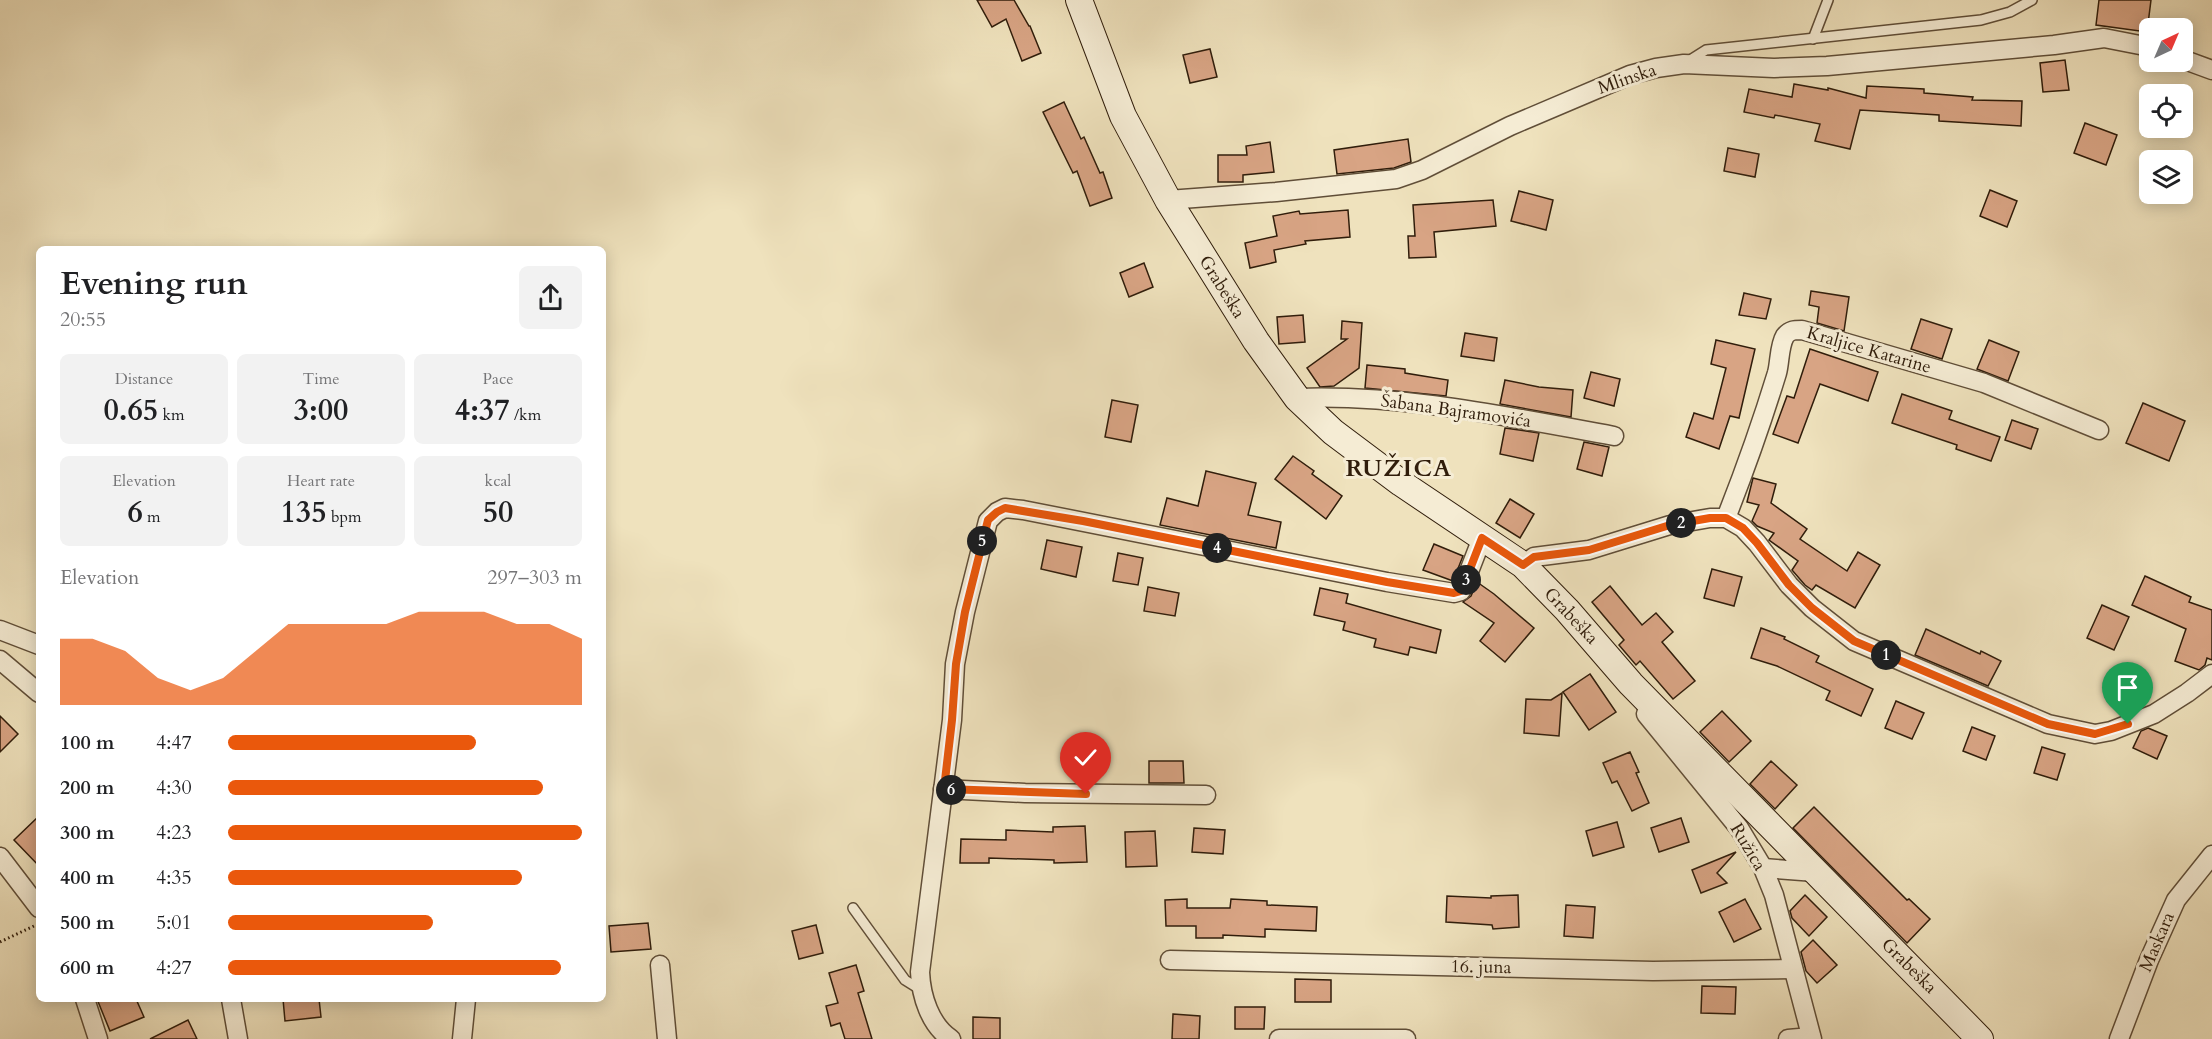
<!DOCTYPE html>
<meta charset="utf-8">
<style>
:root{--surface:#fff;--page:#f2f2f2;--text:#202124;--muted:#757577;--accent:#ea580c}
body{margin:0;font-family:Cardo,serif;background:var(--page);color:var(--text);height:100vh;display:flex;flex-direction:column;font-size:22px;white-space:nowrap}
*{box-sizing:border-box;margin:0}
p{font-size:20px;color:var(--muted)}
.icon{flex:none;width:33px;height:33px;fill:none;stroke:currentColor;stroke-width:2;stroke-linecap:round;stroke-linejoin:round}
.map{position:relative;flex:1;overflow:hidden}
.sheet{position:absolute;left:36px;top:246px;width:570px;height:756px;display:flex;flex-direction:column;background:var(--surface);border-radius:9px;box-shadow:0 3px 15px #0003}
.sheet>*{flex:none}
.needle{width:39px;rotate:44deg}
.tools{position:absolute;left:2139px;top:18px;display:grid;gap:12px}
.tools a{display:grid;place-items:center;width:54px;height:54px;border-radius:9px;background:var(--surface);box-shadow:0 3px 15px #0003;font-size:30px}
.pin{position:absolute;display:grid;place-items:center;width:51px;height:51px;color:#fff;margin:-62px -26px;border-radius:50% 50% 50% 0;rotate:-45deg;box-shadow:0 0 6px #0007}
.pin .icon{rotate:45deg}
.km{position:absolute;width:30px;height:30px;margin:-15px;border-radius:50%;background:#222;color:#fff;font-size:16px;line-height:30px;text-align:center}
.round{display:grid;place-items:center;flex:none;width:63px;height:63px;border-radius:9px;background:var(--page)}
.head{display:flex;align-items:center;justify-content:space-between;height:102px;padding:0 24px}
h1{font-size:33px;font-weight:600;line-height:45px}
.stats{display:grid;grid-template-columns:repeat(3,1fr);gap:9px;height:102px;padding:6px 24px}
.stats div{display:grid;align-content:center;border-radius:9px;background:var(--page);text-align:center}
.stats b{font-size:30px;font-weight:600}
.stats small{font-size:16px;font-weight:400}
.stats p{font-size:16px}
.chart{height:168px;padding:12px 24px}
.chart p{display:flex;justify-content:space-between}
.chart svg{width:100%;height:108px;margin-top:6px;fill:var(--accent);opacity:.7}
ul{padding:0 24px;list-style:none;font-size:20px}
li{display:grid;grid-template-columns:96px 72px 1fr;align-items:center;height:45px}
li i{height:15px;border-radius:8px;background:var(--accent)}
.map>svg:first-child{display:block}
.building{fill:#d8a484;stroke:#301d0b;stroke-width:1.5}
.lines{fill:none;stroke-linecap:round;stroke-linejoin:round}
.lane-casing{stroke:#604e38;stroke-width:12}
.street-casing{stroke:#604e38;stroke-width:21}
.secondary-casing{stroke:#301d0b;stroke-width:28}
.path{stroke:#301d0b;stroke-width:3;stroke-dasharray:1.5 3;stroke-linecap:butt}
.lane{stroke:#f5ecd4;stroke-width:9}
.street{stroke:#f5ecd4;stroke-width:18}
.secondary{stroke:#f5ecd4;stroke-width:26}
.route-casing{stroke:#fff;stroke-width:12}
.route{stroke:#ea580c;stroke-width:8}
.labels{text-anchor:middle;dominant-baseline:central;stroke-width:6;stroke-linejoin:round;paint-order:stroke}
.street-label{font-size:18px;fill:#301d0b;stroke:#f5ecd4}
.district-label{font-size:24px;font-weight:bold;letter-spacing:1.5px;fill:#301d0b;stroke:#f5ecd4}
</style>
<div class="map">
<svg width="2212" height="1039" viewBox="0 0 2212 1039">
<rect width="100%" height="100%" fill="#efe2bd"/>
<filter id="stains"><feTurbulence type="fractalNoise" baseFrequency=".00333" numOctaves="4"/><feColorMatrix values="0 0 0 0 .2 0 0 0 0 .09 0 0 0 0 .02 0 0 0 .5 -.17"/></filter>
<radialGradient id="worn" r=".72"><stop offset=".6" stop-color="#630" stop-opacity="0"/><stop offset="1" stop-color="#630" stop-opacity=".3"/></radialGradient>
<g class="building">
<path d="M977,0H1014L1029,26H1030L1041,53L1022,61L1006,19L992,27Z"/>
<path d="M2099,0H2151L2147,32L2096,25Z"/>
<path d="M1210,49L1217,77L1190,83L1183,55Z"/>
<path d="M2065,60L2069,90L2043,92L2040,63Z"/>
<path d="M1794,84L1828,90V88L1866,98L1867,86L1924,89V93L1973,97L1972,100L2022,101L2021,126L1939,121V115L1860,110L1850,149L1815,141L1820,124L1775,115L1774,118L1744,112L1749,89L1792,97Z"/>
<path d="M1064,102L1081,139L1084,137L1100,173L1103,172L1112,198L1090,206L1077,171L1073,173L1043,112Z"/>
<path d="M2085,123L2117,135L2106,165L2074,153Z"/>
<path d="M1408,139L1411,162L1394,168L1337,174L1334,150Z"/>
<path d="M1270,142L1274,172L1243,175V182H1218V155H1247L1246,146Z"/>
<path d="M1728,148L1759,154L1755,177L1724,171Z"/>
<path d="M1990,190L2017,201L2007,227L1980,216Z"/>
<path d="M1519,191L1553,200L1546,230L1511,221Z"/>
<path d="M1493,200L1496,226L1434,232L1436,257L1409,258L1408,236H1415L1413,205Z"/>
<path d="M1348,210L1350,237L1305,241L1306,244L1274,250L1276,262L1250,268L1245,243L1277,236L1273,216L1299,211L1300,214Z"/>
<path d="M1144,263L1153,287L1129,297L1120,273Z"/>
<path d="M1811,291L1849,297L1844,331L1817,323L1819,307L1809,305Z"/>
<path d="M1744,293L1771,299L1766,319L1739,315Z"/>
<path d="M1303,315L1305,342L1279,344L1277,317Z"/>
<path d="M1921,319L1952,329L1942,359L1911,349Z"/>
<path d="M1342,321L1362,323L1359,368L1334,386L1320,387L1307,368L1347,339H1341Z"/>
<path d="M1465,333L1497,338L1494,361L1461,356Z"/>
<path d="M1716,340L1755,349L1739,418L1730,416L1719,449L1686,437L1694,413L1713,419L1726,368L1711,364Z"/>
<path d="M1989,340L2019,352L2008,381L1977,369Z"/>
<path d="M1810,349L1878,372L1868,401L1820,384L1798,443L1773,434L1787,396L1794,398Z"/>
<path d="M1367,365L1405,369V373L1448,380L1446,396L1365,388Z"/>
<path d="M1591,372L1620,379L1614,406L1584,398Z"/>
<path d="M1505,380L1539,387L1573,390L1571,417L1500,404Z"/>
<path d="M1902,394L1952,411L1949,419L2000,437L1991,461L1956,449L1957,445L1892,423Z"/>
<path d="M1112,400L1138,405L1131,442L1105,437Z"/>
<path d="M2143,403L2185,421L2169,461L2126,443Z"/>
<path d="M2012,420L2038,429L2031,449L2005,440Z"/>
<path d="M1505,428L1539,433L1533,461L1500,454Z"/>
<path d="M1584,442L1609,447L1602,476L1577,469Z"/>
<path d="M1293,456L1314,471L1312,474L1342,496L1326,519L1275,479Z"/>
<path d="M1206,471L1256,483L1248,515L1281,522L1276,548L1160,525L1167,498L1198,506Z"/>
<path d="M1753,478L1776,484L1771,503L1807,529L1800,539L1847,571L1858,552L1880,565L1855,608L1816,585L1812,590L1805,585L1792,570L1798,561L1769,540L1774,533L1757,526L1752,521L1759,505L1747,502Z"/>
<path d="M1510,499L1534,514L1520,538L1496,523Z"/>
<path d="M1047,540L1082,547L1076,577L1041,569Z"/>
<path d="M1434,544L1463,556L1453,581L1423,570Z"/>
<path d="M1118,553L1143,558L1138,585L1113,581Z"/>
<path d="M1712,569L1742,577L1734,606L1704,598Z"/>
<path d="M2145,576L2191,597L2189,602L2212,610V660L2207,658L2205,665L2199,670L2175,661L2186,629L2132,605Z"/>
<path d="M1477,582L1494,594L1534,628L1505,662L1480,641L1494,623L1463,602L1471,596Z"/>
<path d="M1610,586L1642,625L1656,613L1673,632L1662,642L1695,681L1673,699L1640,661L1636,665L1619,645L1624,640L1592,602Z"/>
<path d="M1148,587L1179,593L1175,616L1144,611Z"/>
<path d="M1320,588L1348,594L1346,603L1441,630L1436,653L1410,647L1408,655L1374,647L1376,639L1343,630L1345,622L1314,615Z"/>
<path d="M2102,605L2129,617L2114,650L2087,638Z"/>
<path d="M1761,628L1785,637L1784,639L1819,656L1816,662L1873,689L1861,716L1826,700L1830,691L1777,666L1751,658Z"/>
<path d="M1926,629L1980,654L1981,651L2001,661L1988,686L1915,655Z"/>
<path d="M1590,674L1616,712L1589,730L1563,692Z"/>
<path d="M1562,693L1559,736L1524,733L1526,699L1551,700Z"/>
<path d="M1896,701L1924,713L1912,739L1885,728Z"/>
<path d="M1722,711L1751,741L1729,762L1700,732Z"/>
<path d="M0,716L18,734L0,752Z"/>
<path d="M1972,727L1995,736L1986,760L1963,751Z"/>
<path d="M2148,728L2167,736L2157,759L2133,748L2141,731Z"/>
<path d="M2042,747L2065,754L2057,780L2034,773Z"/>
<path d="M1630,752L1639,772L1636,773L1649,803L1632,811L1617,781L1612,783L1603,763Z"/>
<path d="M1149,761H1183L1184,783H1149Z"/>
<path d="M1771,761L1797,785L1775,809L1750,784Z"/>
<path d="M1814,807L1907,900L1909,899L1930,919L1907,943L1793,828Z"/>
<path d="M39,816V866L14,840Z"/>
<path d="M1681,818L1689,842L1659,852L1651,828Z"/>
<path d="M1617,822L1624,847L1593,856L1586,831Z"/>
<path d="M1085,826L1087,862L1054,863V860L989,858V863H960L961,839L1006,840V830L1053,832V827Z"/>
<path d="M1194,828L1225,830L1223,854L1192,852Z"/>
<path d="M1155,831L1157,866L1126,867L1125,832Z"/>
<path d="M1736,852L1717,873L1727,883L1701,893L1692,870Z"/>
<path d="M1518,895L1519,927L1493,929L1492,925L1446,922L1447,896L1491,898V896Z"/>
<path d="M1805,895L1827,917L1809,936L1792,918L1790,911Z"/>
<path d="M1187,899V908H1230L1231,899L1267,901V905L1317,907L1316,931L1265,929V937L1223,935V938H1196V926H1166L1165,900Z"/>
<path d="M1745,899L1761,929L1734,942L1719,912Z"/>
<path d="M1566,905L1595,907L1593,938L1564,936Z"/>
<path d="M648,923L651,949L611,952L609,926Z"/>
<path d="M816,925L823,953L799,959L792,931Z"/>
<path d="M1813,940L1837,965L1817,983L1806,971L1801,952Z"/>
<path d="M856,965L864,991L858,993L872,1039H845L840,1023L831,1026L826,1006L838,1003L829,973Z"/>
<path d="M1295,979L1331,980V1002H1295Z"/>
<path d="M1702,986L1736,987L1735,1014L1701,1013Z"/>
<path d="M97,999H136L144,1017L110,1031Z"/>
<path d="M283,999H319L321,1017L285,1021Z"/>
<path d="M1235,1007H1265L1264,1029H1235Z"/>
<path d="M1173,1014L1200,1016L1199,1039H1172Z"/>
<path d="M973,1017L1000,1018V1039H973Z"/>
<path d="M188,1020L197,1039H150Z"/>
</g>
<g class="lines">
<g class="lane-casing">
<g id="lane">
<path d="M1813,39L1828,0"/>
<path d="M1687,62L1706,50L1981,20L2010,12L2032,0"/>
<path d="M853,908L905,980L921,990"/>
</g>
</g>
<g class="street-casing">
<g id="street">
<path d="M2182,59L2212,70"/>
<path d="M1168,200L1276,192L1396,179L1422,170L1510,126L1630,75L1656,68L1684,64L1774,68L1827,66L2054,45L2104,38L2150,47"/>
<path d="M1297,398C1406,394 1509,417 1614,436"/>
<path d="M1726,518C1745,470 1762,422 1777,373C1780,362 1779,346 1785,336C1790,330 1794,330 1802,330L1984,383L2099,430"/>
<path d="M1523,565L1534,557L1589,550L1670,525L1710,518H1726L1743,528L1757,543L1789,585L1812,608L1854,641L2048,724L2095,734L2111,731L2154,714L2187,693L2212,674"/>
<path d="M0,630L39,645"/>
<path d="M0,660L39,693"/>
<path d="M1646,714L1739,828L1763,868L1774,895L1812,1039"/>
<path d="M943,789L1025,793L1206,795"/>
<path d="M0,857L39,908"/>
<path d="M1763,868L1815,872"/>
<path d="M1170,960L1653,971L1792,969"/>
<path d="M660,965L667,1039"/>
<path d="M85,999L98,1039"/>
<path d="M231,999L238,1039"/>
<path d="M462,1039L466,999"/>
<path d="M951,1039C930,1025 921,996 920,972L952,720L955,664L965,612L988,521L997,512L1005,508L1023,510L1387,582L1454,593L1461,591L1463,587L1482,538"/>
<path d="M1279,1039H1406"/>
<path d="M1788,1039L1811,1037"/>
<path d="M2119,1039L2149,960L2176,900L2212,855"/>
</g>
</g>
<g class="secondary-casing">
<path id="secondary" d="M1079,0L1123,116L1168,200L1256,341L1297,398L1333,432L1401,483L1523,565L1567,610L1631,684L1980,1039"/>
</g>
<path class="path" d="M0,942L36,925"/>
<use href="#lane" class="lane"/>
<use href="#street" class="street"/>
<use href="#secondary" class="secondary"/>
</g>
<g class="lines">
<g class="route-casing">
<path id="route" d="M1086,794L944,789L952,720L956,664L965,612L988,520L997,512L1005,508L1083,521L1387,582L1454,593L1461,591L1463,587L1482,538L1523,565L1534,557L1589,550L1670,525L1710,518H1726L1743,528L1757,543L1789,585L1812,608L1854,641L2048,724L2095,734L2128,724"/>
</g>
<use href="#route" class="route"/>
</g>
<g class="labels">
<g class="street-label">
<text transform="translate(1627 79) rotate(-19)">Mlinska</text>
<text transform="translate(1222 287) rotate(58)">Grabeška</text>
<text transform="translate(1869 350) rotate(16)">Kraljice Katarine</text>
<text transform="translate(1456 411) rotate(8)">Šabana Bajramovića</text>
<text transform="translate(1571 616) rotate(47)">Grabeška</text>
<text transform="translate(1748 847) rotate(59)">Ružica</text>
<text transform="translate(2157 942) rotate(-67)">Maskara</text>
<text transform="translate(1909 966) rotate(45)">Grabeška</text>
<text transform="translate(1481 967) rotate(1)">16. juna</text>
</g>
<g class="district-label">
<text x="1399" y="468">RUŽICA</text>
</g>
</g>
<rect width="100%" height="100%" filter="url(#stains)"/>
<rect width="100%" height="100%" fill="url(#worn)"/>
</svg>
<div class="tools">
<a><svg class="needle" viewBox="-14 -14 28 28"><path d="M0-13l5 13h-10z" fill="#e53935"/><path d="M0 13l5-13h-10z" fill="#757577"/></svg></a>
<a><svg class="icon" aria-label="locate" viewBox="0 0 24 24"><circle cx="12" cy="12" r="6"/><path d="M12 2v4M12 18v4M2 12h4M18 12h4"/></svg></a>
<a><svg class="icon" aria-label="layers" viewBox="0 0 24 24"><path d="M12 4l9 5-9 5-9-5zM3 14l9 5 9-5"/></svg></a>
</div>
<div class="pin" style="left:2128px;top:724px;background:#1e9e55"><svg class="icon" aria-label="arrive" viewBox="0 0 24 24"><path d="M6 21V4h12l-3 4 3 4H6"/></svg></div>
<div class="pin" style="left:1086px;top:794px;background:#d93025"><svg class="icon" aria-label="check" viewBox="0 0 24 24"><path d="M5 12l5 5 9-10"/></svg></div>
<b class="km" style="left:1886px;top:655px">1</b>
<b class="km" style="left:1681px;top:523px">2</b>
<b class="km" style="left:1466px;top:580px">3</b>
<b class="km" style="left:1217px;top:548px">4</b>
<b class="km" style="left:982px;top:541px">5</b>
<b class="km" style="left:951px;top:790px">6</b>
<section class="sheet">
<div class="head"><div><h1>Evening run</h1><p>20:55</p></div><a class="round"><svg class="icon" aria-label="share" viewBox="0 0 24 24"><path d="M12 15V3M7 8l5-5 5 5M5 13v7h14v-7"/></svg></a></div>
<div class="stats">
<div><p>Distance</p><b>0.65<small> km</small></b></div>
<div><p>Time</p><b>3:00</b></div>
<div><p>Pace</p><b>4:37<small> /km</small></b></div>
</div>
<div class="stats">
<div><p>Elevation</p><b>6<small> m</small></b></div>
<div><p>Heart rate</p><b>135<small> bpm</small></b></div>
<div><p>kcal</p><b>50</b></div>
</div>
<div class="chart"><p><span>Elevation</span>297–303 m</p>
<svg viewBox="0 0 160 44" preserveAspectRatio="none"><path d="M0 44V17L10 17L20 22L30 33L40 38L50 33L60 22L70 11L80 11L90 11L100 11L110 6L120 6L130 6L140 11L150 11L160 17V44z"/></svg>
</div>
<ul>
<li><b>100 m</b>4:47<i style="width:70%"></i></li>
<li><b>200 m</b>4:30<i style="width:89%"></i></li>
<li><b>300 m</b>4:23<i style="width:100%"></i></li>
<li><b>400 m</b>4:35<i style="width:83%"></i></li>
<li><b>500 m</b>5:01<i style="width:58%"></i></li>
<li><b>600 m</b>4:27<i style="width:94%"></i></li>
</ul>
</section>
</div>
